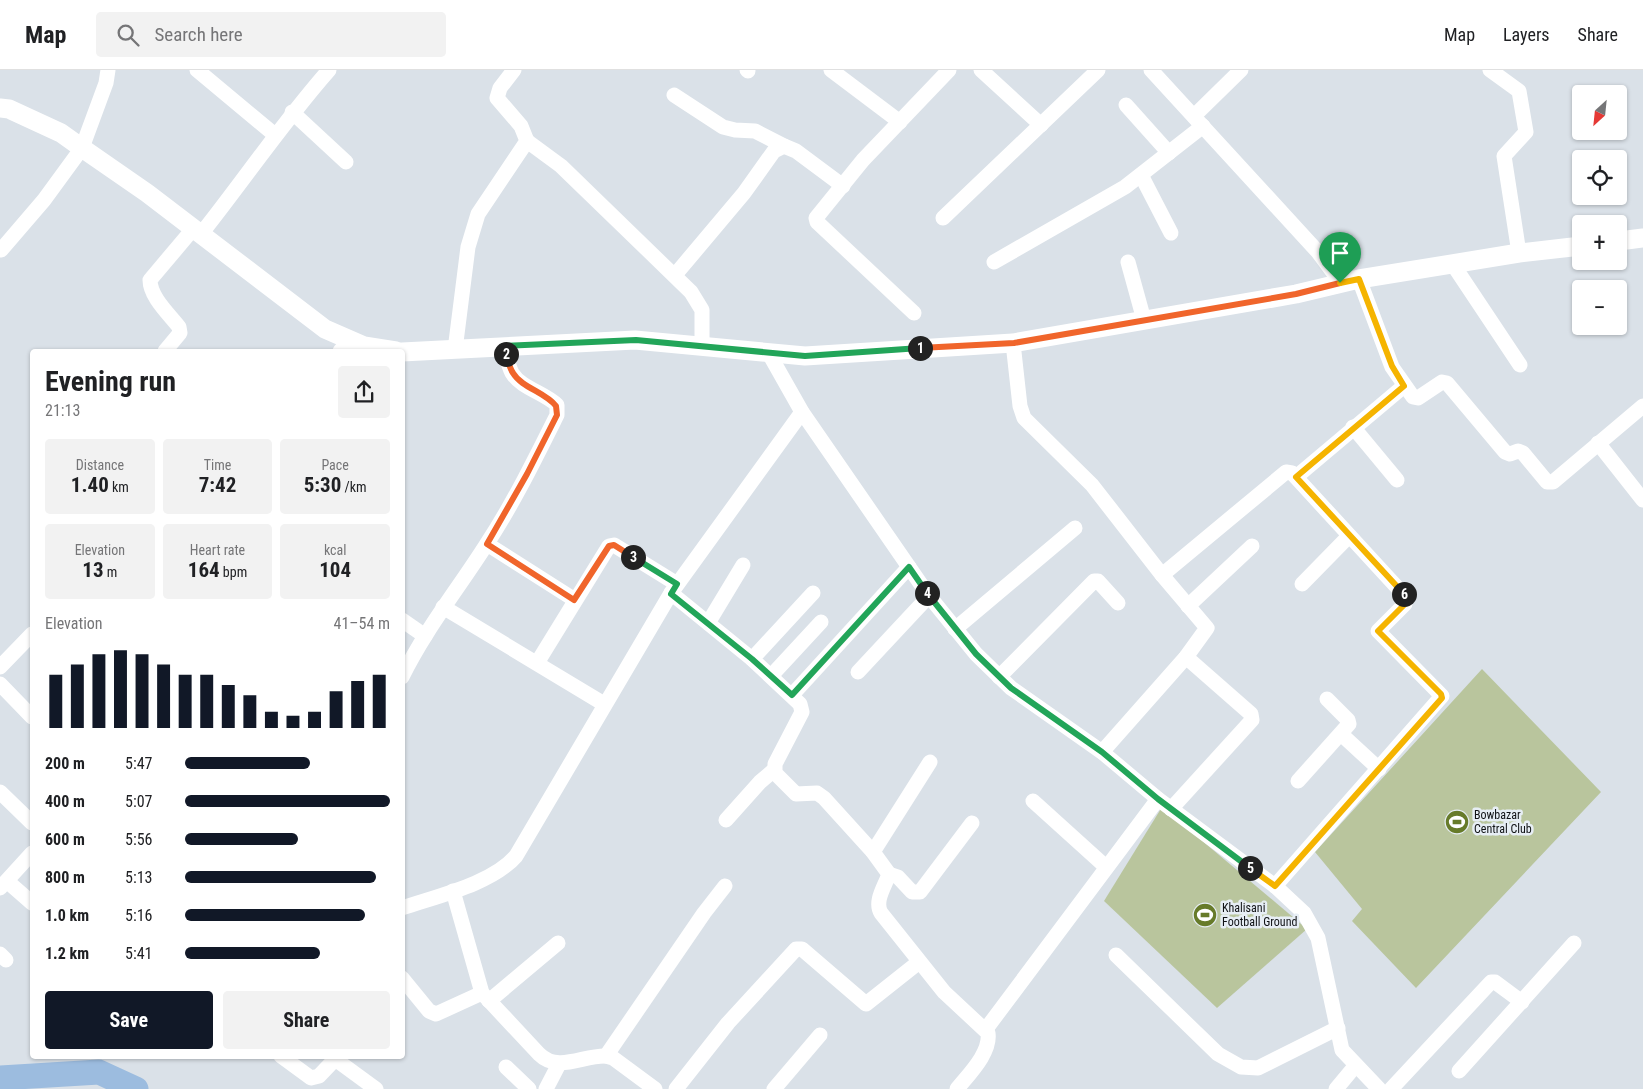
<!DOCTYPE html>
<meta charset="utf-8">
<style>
:root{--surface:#fff;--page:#f2f2f2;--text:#202124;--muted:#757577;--line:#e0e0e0;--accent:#111827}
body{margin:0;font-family:"Roboto Condensed",sans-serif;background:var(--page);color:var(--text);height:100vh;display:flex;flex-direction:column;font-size:19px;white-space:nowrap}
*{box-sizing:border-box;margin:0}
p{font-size:16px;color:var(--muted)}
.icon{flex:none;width:28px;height:28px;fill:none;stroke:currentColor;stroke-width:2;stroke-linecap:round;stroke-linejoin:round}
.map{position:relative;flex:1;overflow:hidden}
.side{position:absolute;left:30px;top:279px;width:375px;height:710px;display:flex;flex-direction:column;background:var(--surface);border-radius:5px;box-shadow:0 1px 4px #0004}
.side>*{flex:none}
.needle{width:32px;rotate:207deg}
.tools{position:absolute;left:1572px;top:15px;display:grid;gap:10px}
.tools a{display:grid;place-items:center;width:55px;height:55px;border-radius:5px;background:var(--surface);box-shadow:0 1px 4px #0004;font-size:25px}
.pin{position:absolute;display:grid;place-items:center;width:42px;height:42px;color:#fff;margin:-51px -21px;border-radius:50% 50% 50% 0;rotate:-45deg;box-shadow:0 0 5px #0007}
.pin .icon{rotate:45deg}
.km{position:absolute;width:25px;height:25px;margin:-12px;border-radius:50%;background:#222;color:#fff;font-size:14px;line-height:25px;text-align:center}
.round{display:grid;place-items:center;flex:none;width:52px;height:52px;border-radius:5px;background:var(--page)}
.head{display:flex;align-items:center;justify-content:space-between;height:85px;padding:0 15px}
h1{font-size:28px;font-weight:700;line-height:38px}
.stats{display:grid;grid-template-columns:repeat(3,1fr);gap:8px;height:85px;padding:5px 15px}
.stats div{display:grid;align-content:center;border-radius:5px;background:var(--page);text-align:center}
.stats b{font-size:21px;font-weight:700}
.stats small{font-size:14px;font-weight:400}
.stats p{font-size:14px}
.chart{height:140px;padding:10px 15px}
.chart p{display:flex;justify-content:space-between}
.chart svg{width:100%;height:90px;margin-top:5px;stroke:var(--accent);stroke-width:6}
.primary-button{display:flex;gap:10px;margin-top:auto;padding:10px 15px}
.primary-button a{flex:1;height:58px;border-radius:5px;background:var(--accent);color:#fff;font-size:20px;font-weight:700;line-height:58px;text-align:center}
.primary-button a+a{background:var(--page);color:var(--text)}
ul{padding:0 15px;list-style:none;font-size:16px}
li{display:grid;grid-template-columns:80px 60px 1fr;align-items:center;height:38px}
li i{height:12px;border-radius:6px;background:var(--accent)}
header{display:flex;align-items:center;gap:30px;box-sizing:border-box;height:70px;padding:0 25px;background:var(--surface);border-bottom:1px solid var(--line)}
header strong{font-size:24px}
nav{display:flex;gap:28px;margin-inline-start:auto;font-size:18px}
.search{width:350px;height:45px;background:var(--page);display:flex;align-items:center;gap:12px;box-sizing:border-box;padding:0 18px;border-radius:5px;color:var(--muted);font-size:19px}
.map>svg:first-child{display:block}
.green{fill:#b9c59d}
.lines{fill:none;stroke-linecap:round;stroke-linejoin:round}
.river{stroke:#9cbcdf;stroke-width:25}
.minor{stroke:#fff;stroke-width:15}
.major{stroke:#fff;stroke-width:19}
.split-1-casing{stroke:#fff;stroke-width:10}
.split-2-casing{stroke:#fff;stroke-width:10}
.split-3-casing{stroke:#fff;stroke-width:10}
.split-4-casing{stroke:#fff;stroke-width:10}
.split-5-casing{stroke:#fff;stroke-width:10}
.split-6-casing{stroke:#fff;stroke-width:10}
.split-7-casing{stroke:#fff;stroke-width:10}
.split-1{stroke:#f0652b;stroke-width:6}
.split-2{stroke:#22a559;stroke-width:6}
.split-3{stroke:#f0652b;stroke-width:6}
.split-4{stroke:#22a559;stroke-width:6}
.split-5{stroke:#22a559;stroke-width:6}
.split-6{stroke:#f5b400;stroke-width:6}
.split-7{stroke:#f5b400;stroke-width:6}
.labels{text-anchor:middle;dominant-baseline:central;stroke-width:5;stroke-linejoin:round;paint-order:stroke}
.poi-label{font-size:12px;fill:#101215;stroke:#e7eef5;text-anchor:start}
</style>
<header>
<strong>Map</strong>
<div class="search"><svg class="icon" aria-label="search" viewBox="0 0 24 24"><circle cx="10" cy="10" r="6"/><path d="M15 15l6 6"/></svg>Search here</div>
<nav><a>Map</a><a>Layers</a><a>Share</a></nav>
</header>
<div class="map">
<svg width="1643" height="1019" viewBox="0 0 1643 1019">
<rect width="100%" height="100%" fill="#dae1e8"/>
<g class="green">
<path d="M1482,599L1601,722L1416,918L1352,851L1362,839L1315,782Z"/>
<path d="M1162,737L1307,859L1217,938L1104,831Z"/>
</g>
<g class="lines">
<path class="river" d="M0,1008L99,1002L136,1019"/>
<g class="minor">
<path d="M197,0L275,65"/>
<path d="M747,0L748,1"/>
<path d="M831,0L900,52"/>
<path d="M981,0L1041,55"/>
<path d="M1151,0L1318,182L1341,213"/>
<path d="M1490,0L1519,21L1526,62L1504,86L1519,183"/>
<path d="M674,25L723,57L735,60L755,61L784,76"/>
<path d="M1126,35L1169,83"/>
<path d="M292,42L346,92"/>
<path d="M1194,46L1241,0"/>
<path d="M527,71L561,96L691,222L702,240V276"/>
<path d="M1141,105L1171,163"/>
<path d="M943,148L1098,0"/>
<path d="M201,164C244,110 283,52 329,0"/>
<path d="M1,180L44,130L82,78L106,13L108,0"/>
<path d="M994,192L1125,117L1203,56"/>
<path d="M1128,192L1144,250"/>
<path d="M1452,193L1520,295"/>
<path d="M675,205L744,123L774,81L784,76L796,81L843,116"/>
<path d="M1359,209L1392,297L1413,327L1418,328L1442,312L1447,313L1505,382L1510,384L1518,381L1523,383L1547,412H1553L1643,336"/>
<path d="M914,243L817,152L816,148L863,90L949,0"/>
<path d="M1013,273L1020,336L1024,348L1092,415L1162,505L1207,558L1186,587L1102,682"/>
<path d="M455,280L468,177L478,144L527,71L521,56L497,28L500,18L514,0"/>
<path d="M165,281L180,263L179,257C169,244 150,227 150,210L193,159"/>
<path d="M340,281L350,270"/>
<path d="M768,282L802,342L929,526L976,584L1011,618L1102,682L1158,729L1275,816L1304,843L1318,868L1342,980L1379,1019"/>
<path d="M1353,357L1397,410"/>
<path d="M1598,373L1643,430"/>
<path d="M1296,407L1404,316"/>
<path d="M487,474L575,530"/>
<path d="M1162,505L1286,402L1292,403L1405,526V534L1378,561L1442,626L1275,816"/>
<path d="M1302,514L1349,466"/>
<path d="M671,523L752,589L800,634L802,642L775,694V703L796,724L817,723L824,728L873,782L889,804C885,816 874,831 881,843L944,922L988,963C991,983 968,1005 957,1019"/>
<path d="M1188,536L1252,476"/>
<path d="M443,537L604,634"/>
<path d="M402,550L425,566"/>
<path d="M708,553L743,495"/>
<path d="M955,559L1075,458"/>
<path d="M752,589L813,523"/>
<path d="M537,593L609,476L614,475L677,514"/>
<path d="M0,597L32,564"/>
<path d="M858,602L929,526"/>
<path d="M771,606L821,552"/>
<path d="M402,607C425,560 458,519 486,475C513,434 535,389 557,345V335C545,323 521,318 512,303C508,295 506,285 503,276"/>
<path d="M999,607L1094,511H1098L1118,533"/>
<path d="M0,614L32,647"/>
<path d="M792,625L909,497"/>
<path d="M1341,664L1379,699"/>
<path d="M1298,711L1349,654L1348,650L1327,629"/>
<path d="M0,722L32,753"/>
<path d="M1033,731L1106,797"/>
<path d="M1171,739L1252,650L1251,644L1186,587"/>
<path d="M726,750L760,712L774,700"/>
<path d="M873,782L930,692"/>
<path d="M889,804L898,807L912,822H920L972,753"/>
<path d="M8,812L32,833"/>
<path d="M0,818L32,783"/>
<path d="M453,821L482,923L539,984C558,1003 583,985 606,986L613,988L655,1019"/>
<path d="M402,838C437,826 492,814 516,786L671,523L802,342"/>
<path d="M0,884L6,890"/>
<path d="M1116,885L1218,984L1241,997L1258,998L1338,958"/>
<path d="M402,908L429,941L436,944L482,923"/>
<path d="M489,931L558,873"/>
<path d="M986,959L1158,729"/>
<path d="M281,986L311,1008L319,1006L338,986"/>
<path d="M606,986L704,843L725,816"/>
<path d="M335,989L376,1019"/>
<path d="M506,997L529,1019"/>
<path d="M1459,1001L1574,873"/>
<path d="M546,1019L559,994"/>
<path d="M676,1019L728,953L796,879H802L866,934L919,892"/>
<path d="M774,1019L820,965"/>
<path d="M1336,1019L1356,995"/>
<path d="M1391,1019L1491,912H1495L1522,932"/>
</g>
<g class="major">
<path d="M0,38L9,39L61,63L82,78L147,123L325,259L364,276L396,281"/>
<path d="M1619,171L1643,168"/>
<path d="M402,282L635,270L805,286L1013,273L1296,224L1359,209L1519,183L1581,176"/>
</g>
</g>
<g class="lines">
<g class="split-1-casing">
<path id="split-1" d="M920,278L1014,273L1296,224L1340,213"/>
</g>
<g class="split-2-casing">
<path id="split-2" d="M506,284L503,276L636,270L805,286L920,278"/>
</g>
<g class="split-3-casing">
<path id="split-3" d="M506,284C508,290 509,297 513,303C522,318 545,322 556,336L557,345L527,404L487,474L574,530L609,476L614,475L633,487"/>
</g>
<g class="split-4-casing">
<path id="split-4" d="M633,487L677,514L671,524L752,589L792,625L909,497L927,523"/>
</g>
<g class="split-5-casing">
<path id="split-5" d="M927,523L976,584L1011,618L1102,682L1158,729L1250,798"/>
</g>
<g class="split-6-casing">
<path id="split-6" d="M1250,798L1275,816L1442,628L1441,624L1378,561L1405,534L1407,530L1404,524"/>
</g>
<g class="split-7-casing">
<path id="split-7" d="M1340,213L1359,209L1392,296L1404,316L1296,407L1404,524"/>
</g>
<use href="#split-1" class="split-1"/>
<use href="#split-2" class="split-2"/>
<use href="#split-3" class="split-3"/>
<use href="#split-4" class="split-4"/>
<use href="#split-5" class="split-5"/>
<use href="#split-6" class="split-6"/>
<use href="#split-7" class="split-7"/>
</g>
<defs>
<g id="stadium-disc" transform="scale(1.25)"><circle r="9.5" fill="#677b2a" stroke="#e7eef5"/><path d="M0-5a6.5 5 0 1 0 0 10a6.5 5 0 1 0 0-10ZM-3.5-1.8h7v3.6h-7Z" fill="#fff"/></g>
</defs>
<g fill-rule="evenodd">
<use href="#stadium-disc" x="1457" y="752"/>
<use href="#stadium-disc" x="1205" y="845"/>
</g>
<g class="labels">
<g class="poi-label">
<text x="1474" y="745">Bowbazar<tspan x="1474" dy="14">Central Club</tspan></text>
<text x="1222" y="838">Khalisani<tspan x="1222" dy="14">Football Ground</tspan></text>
</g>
</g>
</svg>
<div class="tools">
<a><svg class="needle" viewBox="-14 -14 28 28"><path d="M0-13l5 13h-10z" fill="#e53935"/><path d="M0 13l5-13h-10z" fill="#757577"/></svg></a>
<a><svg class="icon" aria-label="locate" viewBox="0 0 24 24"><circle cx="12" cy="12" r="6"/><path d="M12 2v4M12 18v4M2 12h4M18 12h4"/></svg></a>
<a>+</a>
<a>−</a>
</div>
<div class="pin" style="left:1340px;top:213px;background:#1e9e55"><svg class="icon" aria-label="arrive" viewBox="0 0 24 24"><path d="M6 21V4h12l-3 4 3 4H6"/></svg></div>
<b class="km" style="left:920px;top:278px">1</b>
<b class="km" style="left:506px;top:284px">2</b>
<b class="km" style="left:633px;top:487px">3</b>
<b class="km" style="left:927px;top:523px">4</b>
<b class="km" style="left:1250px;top:798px">5</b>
<b class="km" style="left:1404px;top:524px">6</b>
<section class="side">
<div class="head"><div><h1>Evening run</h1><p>21:13</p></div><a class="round"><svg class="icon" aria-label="share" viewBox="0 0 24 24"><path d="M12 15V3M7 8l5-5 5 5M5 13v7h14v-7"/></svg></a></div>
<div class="stats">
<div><p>Distance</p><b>1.40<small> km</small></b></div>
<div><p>Time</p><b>7:42</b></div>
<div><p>Pace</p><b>5:30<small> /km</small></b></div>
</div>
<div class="stats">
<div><p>Elevation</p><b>13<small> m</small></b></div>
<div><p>Heart rate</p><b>164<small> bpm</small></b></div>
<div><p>kcal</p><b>104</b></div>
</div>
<div class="chart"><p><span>Elevation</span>41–54 m</p>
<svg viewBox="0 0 160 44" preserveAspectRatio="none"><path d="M5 44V18M15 44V13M25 44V8M35 44V6M45 44V8M55 44V13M65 44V18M75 44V18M85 44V23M95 44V28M105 44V36M115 44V38M125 44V36M135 44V26M145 44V21M155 44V18"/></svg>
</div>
<ul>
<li><b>200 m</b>5:47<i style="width:61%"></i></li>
<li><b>400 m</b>5:07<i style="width:100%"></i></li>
<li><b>600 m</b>5:56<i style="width:55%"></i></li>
<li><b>800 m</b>5:13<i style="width:93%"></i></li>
<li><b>1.0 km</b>5:16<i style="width:88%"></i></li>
<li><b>1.2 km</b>5:41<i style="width:66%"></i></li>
</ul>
<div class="primary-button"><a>Save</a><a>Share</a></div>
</section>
</div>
